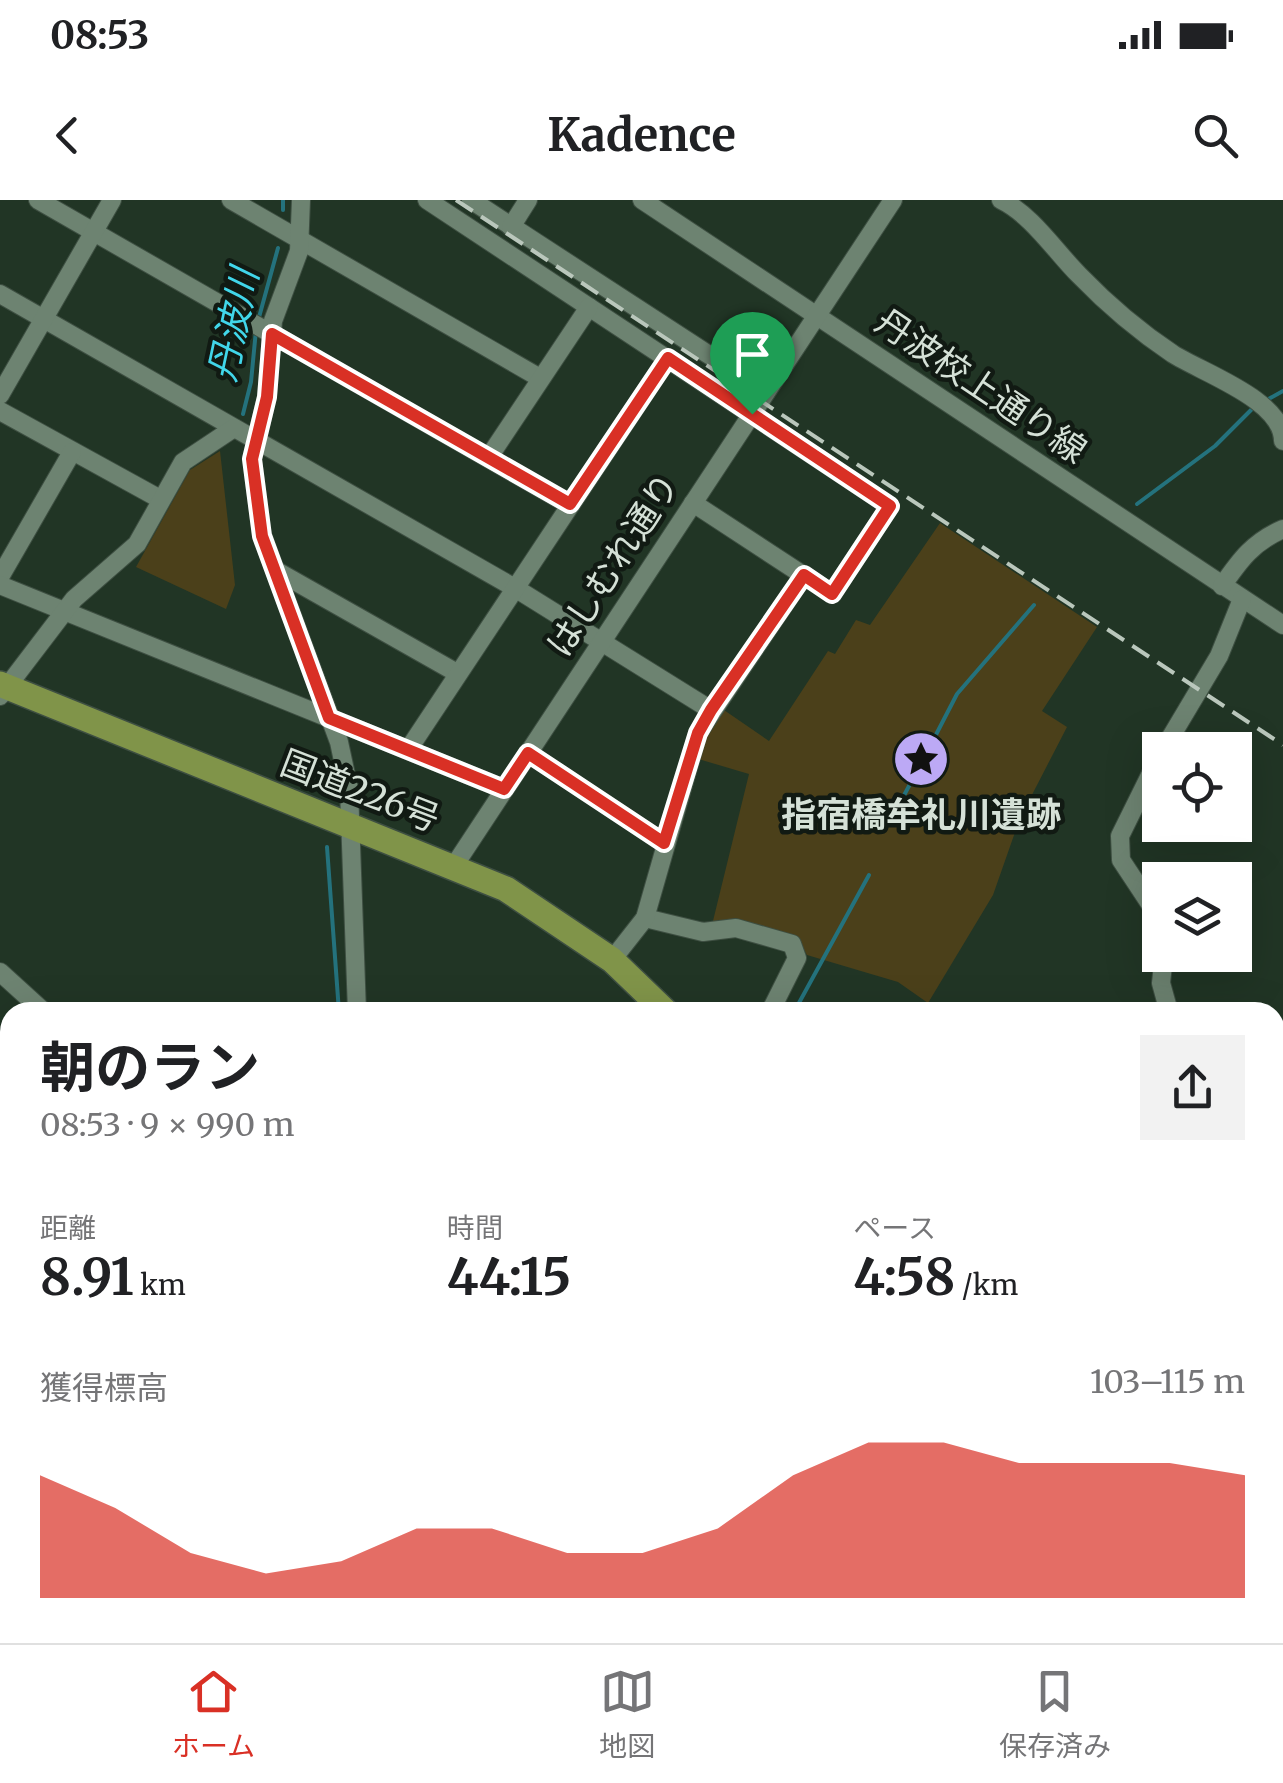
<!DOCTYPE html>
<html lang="ja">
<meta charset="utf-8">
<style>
:root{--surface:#fff;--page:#f2f2f2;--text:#202124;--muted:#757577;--line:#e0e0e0;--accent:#d93025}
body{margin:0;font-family:Merriweather,"Noto Sans JP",serif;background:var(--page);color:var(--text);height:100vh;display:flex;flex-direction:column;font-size:38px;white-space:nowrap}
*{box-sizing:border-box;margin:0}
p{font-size:32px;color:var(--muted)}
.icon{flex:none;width:55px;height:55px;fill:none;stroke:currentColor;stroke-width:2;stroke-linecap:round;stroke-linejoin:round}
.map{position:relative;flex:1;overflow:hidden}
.sheet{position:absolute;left:0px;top:802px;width:1285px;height:642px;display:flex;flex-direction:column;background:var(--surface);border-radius:30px 30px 0 0;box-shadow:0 10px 40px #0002}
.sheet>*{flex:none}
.fabs{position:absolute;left:1142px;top:532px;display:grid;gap:20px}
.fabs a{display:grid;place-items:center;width:110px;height:110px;border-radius:0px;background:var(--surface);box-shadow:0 10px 40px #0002;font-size:50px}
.pin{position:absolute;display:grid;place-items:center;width:85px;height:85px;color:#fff;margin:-102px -42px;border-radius:50% 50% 50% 0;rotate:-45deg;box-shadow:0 0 10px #0007}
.pin .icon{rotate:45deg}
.round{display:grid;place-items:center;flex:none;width:105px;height:105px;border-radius:0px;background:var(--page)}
.head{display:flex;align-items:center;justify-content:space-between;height:170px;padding:0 40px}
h1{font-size:55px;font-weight:700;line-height:75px}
.stats{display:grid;grid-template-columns:repeat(3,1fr);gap:15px;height:170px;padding:10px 40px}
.stats div{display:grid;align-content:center}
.stats b{font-size:50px;font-weight:700}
.stats small{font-size:28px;font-weight:400}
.stats p{font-size:28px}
.chart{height:280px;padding:20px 40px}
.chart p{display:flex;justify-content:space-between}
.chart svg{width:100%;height:180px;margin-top:10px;fill:var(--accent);opacity:.7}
.status{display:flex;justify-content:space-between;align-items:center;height:70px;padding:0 50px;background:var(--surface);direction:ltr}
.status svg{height:28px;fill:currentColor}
header{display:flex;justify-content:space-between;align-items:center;height:130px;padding:0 40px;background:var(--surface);font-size:45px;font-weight:700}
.menu{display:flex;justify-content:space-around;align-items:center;height:140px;border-top:2px solid var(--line);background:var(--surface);font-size:28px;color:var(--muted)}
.menu a{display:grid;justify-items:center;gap:5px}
.menu .selected{color:var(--accent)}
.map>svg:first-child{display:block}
.forest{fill:url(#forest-firs)}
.park{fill:#4b401a}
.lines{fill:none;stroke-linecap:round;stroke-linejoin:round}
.stream{stroke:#24727d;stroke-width:4}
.minor-casing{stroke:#3e4f42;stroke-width:20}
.highway-casing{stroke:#3e4f42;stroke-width:28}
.minor{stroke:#6d8371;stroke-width:18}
.highway{stroke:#809449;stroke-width:25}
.rail{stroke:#bac7bc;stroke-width:4;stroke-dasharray:20 10;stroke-linecap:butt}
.route-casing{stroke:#fff;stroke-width:20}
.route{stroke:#d93025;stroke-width:12}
.labels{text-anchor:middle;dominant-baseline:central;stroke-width:9;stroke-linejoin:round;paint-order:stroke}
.street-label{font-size:35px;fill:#d5e1d7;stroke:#111a13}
.poi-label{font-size:35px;font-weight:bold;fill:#d5e1d7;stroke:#111a13}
.water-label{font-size:38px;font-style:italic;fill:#41d6ea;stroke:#111a13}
</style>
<div class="status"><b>08:53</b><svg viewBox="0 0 49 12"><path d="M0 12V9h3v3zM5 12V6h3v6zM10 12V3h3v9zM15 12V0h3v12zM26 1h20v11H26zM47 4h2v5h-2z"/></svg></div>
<header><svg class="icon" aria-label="back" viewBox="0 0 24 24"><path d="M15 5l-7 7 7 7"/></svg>Kadence<svg class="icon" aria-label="search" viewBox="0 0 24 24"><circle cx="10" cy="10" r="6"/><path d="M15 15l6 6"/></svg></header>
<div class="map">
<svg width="1283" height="1443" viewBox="0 0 1283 1443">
<defs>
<pattern id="forest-firs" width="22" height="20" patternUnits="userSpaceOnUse" patternTransform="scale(2.5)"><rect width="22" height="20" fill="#4b401a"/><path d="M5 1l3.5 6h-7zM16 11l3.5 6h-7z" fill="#645b3b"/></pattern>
</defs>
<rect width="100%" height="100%" fill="#213525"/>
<g class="forest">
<path d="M0,1160L10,1163V1368L0,1374Z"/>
<path d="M0,1427L10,1435H558L556,1443H0Z"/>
</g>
<g class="park">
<path d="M220,251L235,385L226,409L136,367L190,270Z"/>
<path d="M940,323L1097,427L1042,511L1067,527L1020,618L993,695L928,803L898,782L807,755L798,739L712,725L749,574L695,558L721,508L769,541L828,451L835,454L856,420L870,425Z"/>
</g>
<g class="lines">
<g class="stream">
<path d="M283,10V0"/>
<path d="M258,121L278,48"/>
<path d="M1265,201L1283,191"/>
<path d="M243,214L251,182L256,130"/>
<path d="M1137,304L1215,246L1253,208"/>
<path d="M927,552L957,494L1034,405"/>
<path d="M892,618L918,569"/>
<path d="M327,647L339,812"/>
<path d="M794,812L869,675"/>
<path d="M1275,964L1283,945"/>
<path d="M536,1435L539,1443"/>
<path d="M105,1443L116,1435"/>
<path d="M825,1443L828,1435"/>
</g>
<g class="minor-casing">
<g id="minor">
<path d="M38,0L570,305"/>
<path d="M231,0L540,178"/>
<path d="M301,0L299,51L273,121L267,197L252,259L262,335L339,542L349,589L357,812"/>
<path d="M427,0L890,306L832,394L693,303"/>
<path d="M471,0L766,192"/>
<path d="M642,0L1283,425"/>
<path d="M1001,0C1032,15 1055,51 1079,75C1107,104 1140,132 1173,154C1203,173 1283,200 1283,241"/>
<path d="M511,27L528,0"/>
<path d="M0,94L515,388L711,510"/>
<path d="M0,195L112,0"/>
<path d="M0,211L160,299"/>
<path d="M489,257L589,107"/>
<path d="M275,370L457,473"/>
<path d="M0,377L72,252"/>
<path d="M0,385L504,589"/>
<path d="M1222,386C1240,360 1253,342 1283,329"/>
<path d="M0,496L74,399L137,344L183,262L234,228"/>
<path d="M408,550L668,158"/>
<path d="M1163,550L1219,456L1242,399"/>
<path d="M528,553L664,643"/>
<path d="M1160,555L1120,636L1121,660L1160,719"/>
<path d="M454,666L893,0"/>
<path d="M645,718L703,732L736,728L792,744L797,758L770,812"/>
<path d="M1164,755L1161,783L1169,812"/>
<path d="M612,760L645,718L698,533L804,375"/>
<path d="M0,772L44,812"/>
<path d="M1275,931L1283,935"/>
<path d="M0,985L10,983"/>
<path d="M729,1443L738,1435"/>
<path d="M1002,1443L1019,1435"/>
</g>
</g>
<g class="highway-casing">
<g id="highway">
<path d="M0,484L506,689L612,760L666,812"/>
<path d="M1275,1427L1283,1429"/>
</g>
</g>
<use href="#minor" class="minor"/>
<use href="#highway" class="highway"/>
<path class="rail" d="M456,0L1283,545"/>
</g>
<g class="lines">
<g class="route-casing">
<path id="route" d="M272,134L570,304L668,158L890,306L832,394L804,375L711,510L698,533L664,643L528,553L504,589L329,518L262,336L252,259L267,197Z"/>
</g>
<use href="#route" class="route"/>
</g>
<defs>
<g id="sight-disc" transform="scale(2.875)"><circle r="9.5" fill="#bca9f5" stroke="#111a13"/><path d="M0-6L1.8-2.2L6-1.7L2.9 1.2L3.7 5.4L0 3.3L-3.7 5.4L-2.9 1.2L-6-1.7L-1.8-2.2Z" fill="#111"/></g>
</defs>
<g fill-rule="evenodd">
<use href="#sight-disc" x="921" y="559"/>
</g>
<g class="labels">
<g class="street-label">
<text transform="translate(981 186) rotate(34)">丹波校上通り線</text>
<text transform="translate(613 365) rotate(-57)">はしむれ通り</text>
<text transform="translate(360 591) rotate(21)">国道226号</text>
</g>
<g class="poi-label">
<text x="921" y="615">指宿橋牟礼川遺跡</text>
</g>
<g class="water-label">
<text transform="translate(233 125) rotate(-78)">丹波川</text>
</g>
</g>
</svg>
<div class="fabs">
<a><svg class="icon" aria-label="locate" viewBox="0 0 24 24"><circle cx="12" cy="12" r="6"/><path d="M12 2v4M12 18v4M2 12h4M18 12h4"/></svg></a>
<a><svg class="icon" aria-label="layers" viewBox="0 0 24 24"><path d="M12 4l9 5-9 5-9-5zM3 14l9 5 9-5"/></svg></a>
</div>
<div class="pin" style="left:752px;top:214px;background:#1e9e55"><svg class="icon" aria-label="arrive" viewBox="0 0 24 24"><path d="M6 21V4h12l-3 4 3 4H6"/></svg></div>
<section class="sheet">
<div class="head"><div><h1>朝のラン</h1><p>08:53 · 9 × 990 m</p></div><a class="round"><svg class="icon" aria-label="share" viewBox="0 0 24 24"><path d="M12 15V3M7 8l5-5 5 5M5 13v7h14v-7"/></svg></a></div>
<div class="stats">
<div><p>距離</p><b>8.91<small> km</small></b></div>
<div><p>時間</p><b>44:15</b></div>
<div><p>ペース</p><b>4:58<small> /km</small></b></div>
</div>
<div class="chart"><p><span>獲得標高</span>103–115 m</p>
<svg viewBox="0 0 160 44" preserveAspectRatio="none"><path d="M0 44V14L10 22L20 33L30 38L40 35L50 27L60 27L70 33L80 33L90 27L100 14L110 6L120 6L130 11L140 11L150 11L160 14V44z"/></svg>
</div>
</section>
</div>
<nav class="menu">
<a class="selected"><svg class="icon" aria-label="home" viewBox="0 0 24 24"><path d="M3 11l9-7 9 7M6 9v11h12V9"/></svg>ホーム</a>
<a><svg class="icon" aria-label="map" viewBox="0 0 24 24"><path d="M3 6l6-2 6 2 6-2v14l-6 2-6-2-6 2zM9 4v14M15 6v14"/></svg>地図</a>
<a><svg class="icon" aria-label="saved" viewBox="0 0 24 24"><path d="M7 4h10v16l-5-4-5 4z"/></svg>保存済み</a>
</nav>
